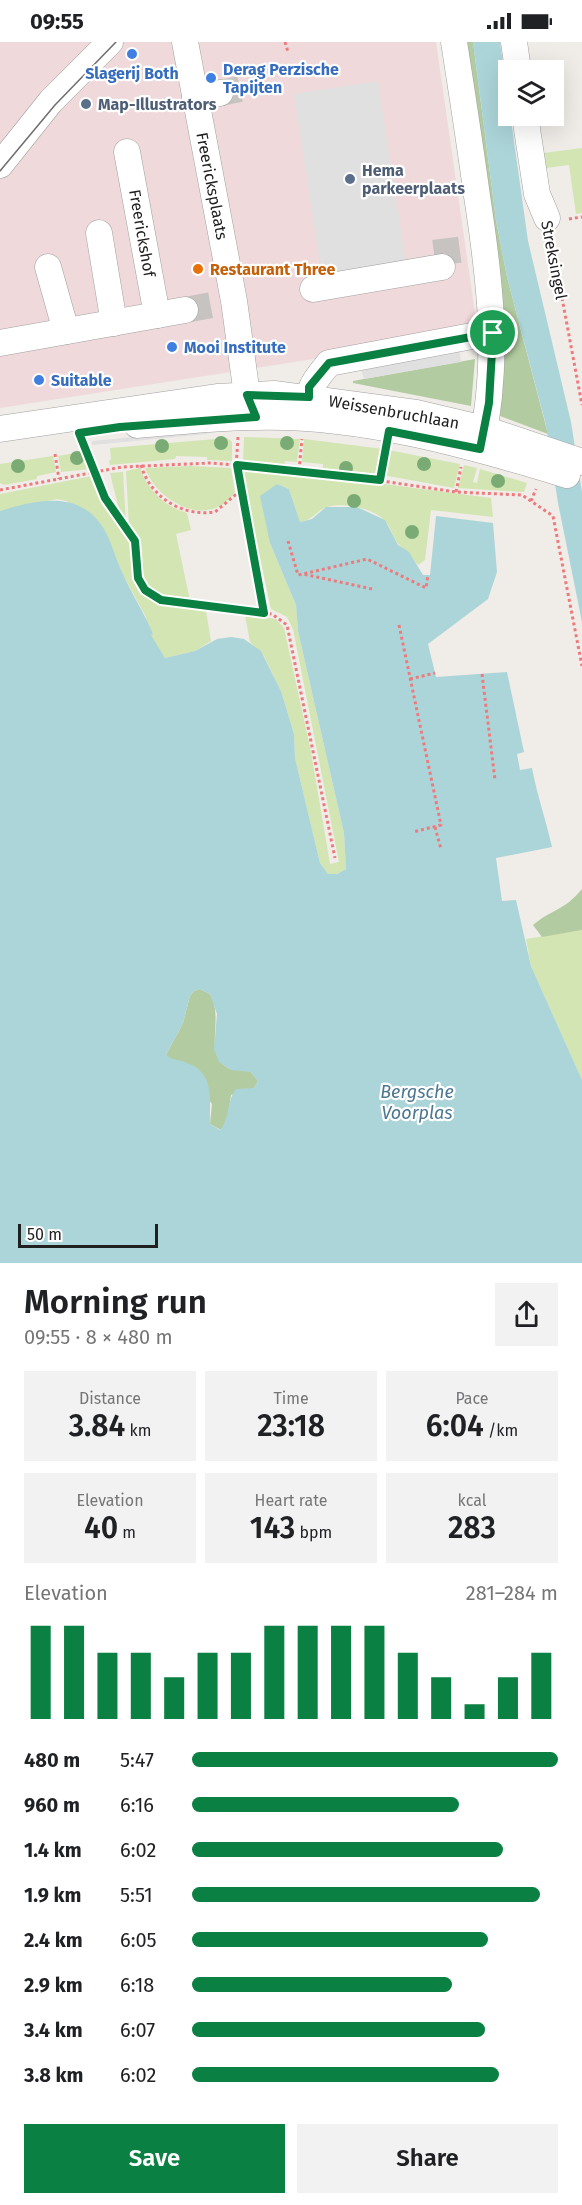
<!DOCTYPE html>
<meta charset="utf-8">
<style>
:root{--surface:#fff;--page:#f2f2f2;--text:#202124;--muted:#757577;--accent:#0b8043}
body{margin:0;font-family:"Fira Sans",sans-serif;background:var(--page);color:var(--text);height:100vh;display:flex;flex-direction:column;font-size:22px;white-space:nowrap}
*{box-sizing:border-box;margin:0}
p{font-size:20px;color:var(--muted)}
.icon{flex:none;width:33px;height:33px;fill:none;stroke:currentColor;stroke-width:2;stroke-linecap:round;stroke-linejoin:round}
.map{position:relative;height:1221px;overflow:hidden}
.sheet{display:flex;flex-direction:column;background:var(--surface);flex:1}
.sheet>*{flex:none}
.fabs{position:absolute;left:498px;top:18px;display:grid;gap:12px}
.fabs a{display:grid;place-items:center;width:66px;height:66px;border-radius:0px;background:var(--surface);box-shadow:0 6px 24px #0002;font-size:30px}
.scale{position:absolute;left:18px;bottom:15px;width:140px;box-sizing:border-box;padding-left:6px;border:3px solid #202020;border-top:0;font-size:16px;line-height:21px;white-space:nowrap;color:#202020;-webkit-text-stroke:4px #fff;paint-order:stroke}
.pin{position:absolute;display:grid;place-items:center;width:51px;height:51px;color:#fff;margin:-26px;border:3px solid #fff;border-radius:50%;box-shadow:0 2px 6px #0007}
.round{display:grid;place-items:center;flex:none;width:63px;height:63px;border-radius:0px;background:var(--page)}
.headline{display:flex;align-items:center;justify-content:space-between;height:102px;padding:0 24px}
h1{font-size:33px;font-weight:600;line-height:45px}
.stats{display:grid;grid-template-columns:repeat(3,1fr);gap:9px;height:102px;padding:6px 24px}
.stats div{display:grid;align-content:center;border-radius:0px;background:var(--page);text-align:center}
.stats b{font-size:30px;font-weight:600}
.stats small{font-size:16px;font-weight:400}
.stats p{font-size:16px}
.chart{height:168px;padding:12px 24px}
.chart p{display:flex;justify-content:space-between}
.chart svg{width:100%;height:108px;margin-top:6px;stroke:var(--accent);stroke-width:6}
.primary-button{display:flex;gap:12px;margin-top:auto;padding:12px 24px}
.primary-button a{flex:1;height:69px;border-radius:0px;background:var(--accent);color:#fff;font-size:24px;font-weight:600;line-height:69px;text-align:center}
.primary-button a+a{background:var(--page);color:var(--text)}
ul{padding:0 24px;list-style:none;font-size:20px}
li{display:grid;grid-template-columns:96px 72px 1fr;align-items:center;height:45px}
li i{height:15px;border-radius:8px;background:var(--accent)}
.status{display:flex;justify-content:space-between;align-items:center;height:42px;padding:0 30px;background:var(--surface);direction:ltr}
.status svg{height:16px;fill:currentColor}
.map>svg:first-child{display:block}
.commercial{fill:#efd9db}
.grass{fill:#d2e5b3}
.forest{fill:#b2cba0}
.parking{fill:#e0e0e0}
.water{fill:#acd5d9;fill-rule:evenodd}
.lines{fill:none;stroke-linecap:round;stroke-linejoin:round}
.minor-tunnel{stroke:#c6c3c0;stroke-width:26;stroke-dasharray:26 13;stroke-linecap:butt}
.minor-casing{stroke:#a1a1a1;stroke-width:27}
.path{stroke:#ed7b7d;stroke-width:3;stroke-dasharray:3 3;stroke-linecap:butt}
.minor{stroke:#fff;stroke-width:26}
.tram{stroke:#6e6e6e;stroke-width:1.5}
.tree{fill:#7aab74}
.route-casing{stroke:#fff;stroke-width:12}
.route{stroke:#0b8043;stroke-width:8}
.shop-dot{fill:#3f7fe0;stroke:#fff;stroke-width:2}
.service-dot{fill:#5c6f8a;stroke:#fff;stroke-width:2}
.food-dot{fill:#e8710a;stroke:#fff;stroke-width:2}
.labels{text-anchor:middle;dominant-baseline:central;stroke-width:4.5;stroke-linejoin:round;paint-order:stroke}
.shop-label{font-size:16px;font-weight:bold;fill:#366cbe;stroke:#fff;text-anchor:start}
.service-label{font-size:16px;font-weight:bold;fill:#4e5e75;stroke:#fff;text-anchor:start}
.street-label{font-size:16px;fill:#202020;stroke:#fff}
.food-label{font-size:16px;font-weight:bold;fill:#c56008;stroke:#fff;text-anchor:start}
.water-label{font-size:18px;font-style:italic;fill:#4b7791;stroke:#fff}
</style>
<div class="status"><b>09:55</b><svg viewBox="0 0 49 12"><path d="M0 12V9h3v3zM5 12V6h3v6zM10 12V3h3v9zM15 12V0h3v12zM26 1h20v11H26zM47 4h2v5h-2z"/></svg></div>
<div class="map">
<svg width="582" height="1221" viewBox="0 0 582 1221">
<rect width="100%" height="100%" fill="#f0ece8"/>
<path class="commercial" d="M0,0H436L477,285L326,315L0,366Z"/>
<g class="grass">
<path d="M582,106V171L576,172L569,123L546,126L544,111Z"/>
<path d="M244,395L300,397L297,420L285,419L284,423L243,420Z"/>
<path d="M227,396L232,400V419L207,418V415L176,414L175,417L110,423L109,419L111,417L110,406Z"/>
<path d="M304,397L383,407L379,432L323,427V422L302,420Z"/>
<path d="M388,408L460,422L454,446L383,433Z"/>
<path d="M82,410L89,427L61,430L58,414Z"/>
<path d="M53,414L56,430L37,434V437L4,443L0,441V422Z"/>
<path d="M464,423L477,426L473,440L477,441L480,427L527,441L524,450L458,446Z"/>
<path d="M190,424L231,426L235,450C209,488 158,461 145,426Z"/>
<path d="M140,426C148,449 164,464 187,471L191,488L176,492L190,559L156,551L142,536L141,500L129,484L126,429Z"/>
<path d="M241,427L339,436L491,456L493,475L431,468L425,518L418,523C412,515 406,510 399,503C393,496 391,485 385,479C374,466 343,460 327,465C317,468 315,477 300,480L289,447L277,442L270,501L296,563L298,589L344,791L346,827L337,832H328L320,821L295,716L294,692L281,649L264,614L250,600L245,573L276,577L284,586L311,710L330,822L339,820L293,587L287,575L271,567Z"/>
<path d="M123,430L126,482L122,480L110,431Z"/>
<path d="M92,434L109,471L131,499L134,537L142,551L160,562L206,569L211,599L195,609L165,616L150,593L146,575L122,531L105,489L93,474L66,459L57,457L0,469V452Z"/>
<path d="M582,888V1038L531,924L526,897Z"/>
</g>
<g class="forest">
<path d="M462,0H473L496,178L507,235L548,392L500,374L507,290Z"/>
<path d="M475,317L471,364L353,341V339Z"/>
<path d="M582,847V888L542,895L533,883C552,867 564,869 582,847Z"/>
<path d="M200,947L210,952C225,978 202,1011 228,1026C234,1029 243,1027 251,1030L258,1039L254,1046L231,1053L227,1080L221,1088L210,1082L212,1062L180,1019H172L166,1013L183,981L190,954L194,949Z"/>
</g>
<g class="parking">
<path d="M378,39L406,222L322,234L294,52Z"/>
<path d="M459,306L461,320L364,337L360,323Z"/>
<path d="M207,388V392L92,403V399Z"/>
</g>
<g class="water">
<path d="M473,0H500L528,199L571,380L582,450V580L558,461L546,383L507,235L496,178Z"/>
<path d="M277,442L289,447L300,480L312,477L326,465H357L385,478L398,503L409,510L423,533H430L436,474L493,481L497,530L488,557L428,602L436,635L507,630L524,710L517,712L520,728L532,726C537,753 546,778 552,805L496,816L502,859L516,858L531,924L582,1038V1221H0V469C36,458 80,447 104,487C112,501 115,515 122,530C131,551 144,570 153,592L151,593L165,616L195,609L217,597L231,595L244,597L261,609L281,649L294,692L295,716L320,821L328,832H337L346,827L344,791L298,589L296,563L270,501L260,454ZM200,947L210,952L217,972L214,1007L219,1020L231,1028L251,1030L258,1039L254,1046L236,1047C226,1059 231,1075 220,1088L210,1082C209,1059 216,1031 187,1021C179,1017 173,1019 166,1013L183,981L190,954L194,949Z"/>
</g>
<g class="lines">
<g class="minor-tunnel">
<path d="M220,51L240,47"/>
<path d="M434,211L464,207"/>
<path d="M185,268L212,263"/>
</g>
<g class="minor-casing">
<g id="minor">
<path d="M185,0L234,259L247,353L253,368"/>
<path d="M454,0C462,51 470,103 477,154C490,239 500,319 481,404"/>
<path d="M514,0L518,28"/>
<path d="M195,55L220,51"/>
<path d="M525,74L537,152L547,176"/>
<path d="M127,110L157,273"/>
<path d="M0,123L51,59L110,0"/>
<path d="M99,191L114,281"/>
<path d="M48,225L66,289"/>
<path d="M313,247L442,225"/>
<path d="M0,301L185,268"/>
<path d="M314,368C304,347 316,338 329,321L493,290"/>
<path d="M137,383C176,380 216,375 255,375C359,372 469,403 567,433"/>
<path d="M0,387L217,355L274,352L416,371L484,387L582,420"/>
</g>
</g>
<g class="path">
<path d="M285,0L288,10"/>
<path d="M569,177L582,175"/>
<path d="M551,197L582,363"/>
<path d="M238,395L236,426L264,571"/>
<path d="M81,397L105,456L135,499L136,528L145,547L161,558L272,572L287,583L335,816"/>
<path d="M55,412L59,437"/>
<path d="M141,423C150,455 182,475 215,470L240,449"/>
<path d="M299,428L302,397"/>
<path d="M380,438L386,407"/>
<path d="M0,448L122,425L210,421L322,430L456,450L522,453L553,474L582,624"/>
<path d="M456,450L461,425"/>
<path d="M531,459L536,447"/>
<path d="M288,499L298,533L303,532"/>
<path d="M372,547L303,532L367,517L426,546L428,533"/>
<path d="M399,583L441,783L413,790"/>
<path d="M482,632L495,738"/>
<path d="M410,637L435,631"/>
<path d="M435,785L441,807"/>
</g>
<use href="#minor" class="minor"/>
<path class="tram" d="M0,129L55,63L116,0"/>
</g>
<g class="tree">
<circle cx="221" cy="401" r="7"/>
<circle cx="287" cy="401" r="7"/>
<circle cx="162" cy="404" r="7"/>
<circle cx="77" cy="416" r="7"/>
<circle cx="424" cy="422" r="7"/>
<circle cx="18" cy="424" r="7"/>
<circle cx="346" cy="426" r="7"/>
<circle cx="498" cy="439" r="7"/>
<circle cx="354" cy="459" r="7"/>
<circle cx="412" cy="490" r="7"/>
</g>
<g class="lines">
<g class="route-casing">
<path id="route" d="M493,291L489,361L480,407L389,389L380,438L237,423L264,571L161,558L145,548L138,536L135,499L105,456L79,391L120,385L256,375L247,353L309,355V345L329,321Z"/>
</g>
<use href="#route" class="route"/>
</g>
<g class="shop-dot">
<circle cx="132" cy="12" r="6"/>
<circle cx="211" cy="36" r="6"/>
<circle cx="172" cy="305" r="6"/>
<circle cx="39" cy="338" r="6"/>
</g>
<g class="service-dot">
<circle cx="86" cy="62" r="6"/>
<circle cx="350" cy="137" r="6"/>
</g>
<circle class="food-dot" cx="198" cy="227" r="6"/>
<g class="labels">
<g class="shop-label">
<text x="223" y="27">Derag Perzische<tspan x="223" dy="18">Tapijten</tspan></text>
<text x="132" y="31" text-anchor="middle">Slagerij Both</text>
<text x="184" y="305">Mooi Institute</text>
<text x="51" y="338">Suitable</text>
</g>
<g class="service-label">
<text x="98" y="62">Map-Illustrators</text>
<text x="362" y="128">Hema<tspan x="362" dy="18">parkeerplaats</tspan></text>
</g>
<g class="street-label">
<text transform="translate(212 144) rotate(79)">Freericksplaats</text>
<text transform="translate(142 191) rotate(80)">Freerickshof</text>
<text transform="translate(554 218) rotate(79)">Streksingel</text>
<text transform="translate(394 370) rotate(10)">Weissenbruchlaan</text>
</g>
<g class="food-label">
<text x="210" y="227">Restaurant Three</text>
</g>
<g class="water-label">
<text x="417" y="1050">Bergsche<tspan x="417" dy="21">Voorplas</tspan></text>
</g>
</g>
</svg>
<div class="fabs">
<a><svg class="icon" aria-label="layers" viewBox="0 0 24 24"><path d="M12 4l9 5-9 5-9-5zM3 14l9 5 9-5"/></svg></a>
</div>
<div class="scale">50 m</div>
<div class="pin" style="left:493px;top:291px;background:#1e9e55"><svg class="icon" aria-label="arrive" viewBox="0 0 24 24"><path d="M6 21V4h12l-3 4 3 4H6"/></svg></div>
</div>
<section class="sheet">
<div class="headline"><div><h1>Morning run</h1><p>09:55 · 8 × 480 m</p></div><a class="round"><svg class="icon" aria-label="share" viewBox="0 0 24 24"><path d="M12 15V3M7 8l5-5 5 5M5 13v7h14v-7"/></svg></a></div>
<div class="stats">
<div><p>Distance</p><b>3.84<small> km</small></b></div>
<div><p>Time</p><b>23:18</b></div>
<div><p>Pace</p><b>6:04<small> /km</small></b></div>
</div>
<div class="stats">
<div><p>Elevation</p><b>40<small> m</small></b></div>
<div><p>Heart rate</p><b>143<small> bpm</small></b></div>
<div><p>kcal</p><b>283</b></div>
</div>
<div class="chart"><p><span>Elevation</span>281–284 m</p>
<svg viewBox="0 0 160 44" preserveAspectRatio="none"><path d="M5 44V6M15 44V6M25 44V17M35 44V17M45 44V27M55 44V17M65 44V17M75 44V6M85 44V6M95 44V6M105 44V6M115 44V17M125 44V27M135 44V38M145 44V27M155 44V17"/></svg>
</div>
<ul>
<li><b>480 m</b>5:47<i style="width:100%"></i></li>
<li><b>960 m</b>6:16<i style="width:73%"></i></li>
<li><b>1.4 km</b>6:02<i style="width:85%"></i></li>
<li><b>1.9 km</b>5:51<i style="width:95%"></i></li>
<li><b>2.4 km</b>6:05<i style="width:81%"></i></li>
<li><b>2.9 km</b>6:18<i style="width:71%"></i></li>
<li><b>3.4 km</b>6:07<i style="width:80%"></i></li>
<li><b>3.8 km</b>6:02<i style="width:84%"></i></li>
</ul>
<div class="primary-button"><a>Save</a><a>Share</a></div>
</section>
